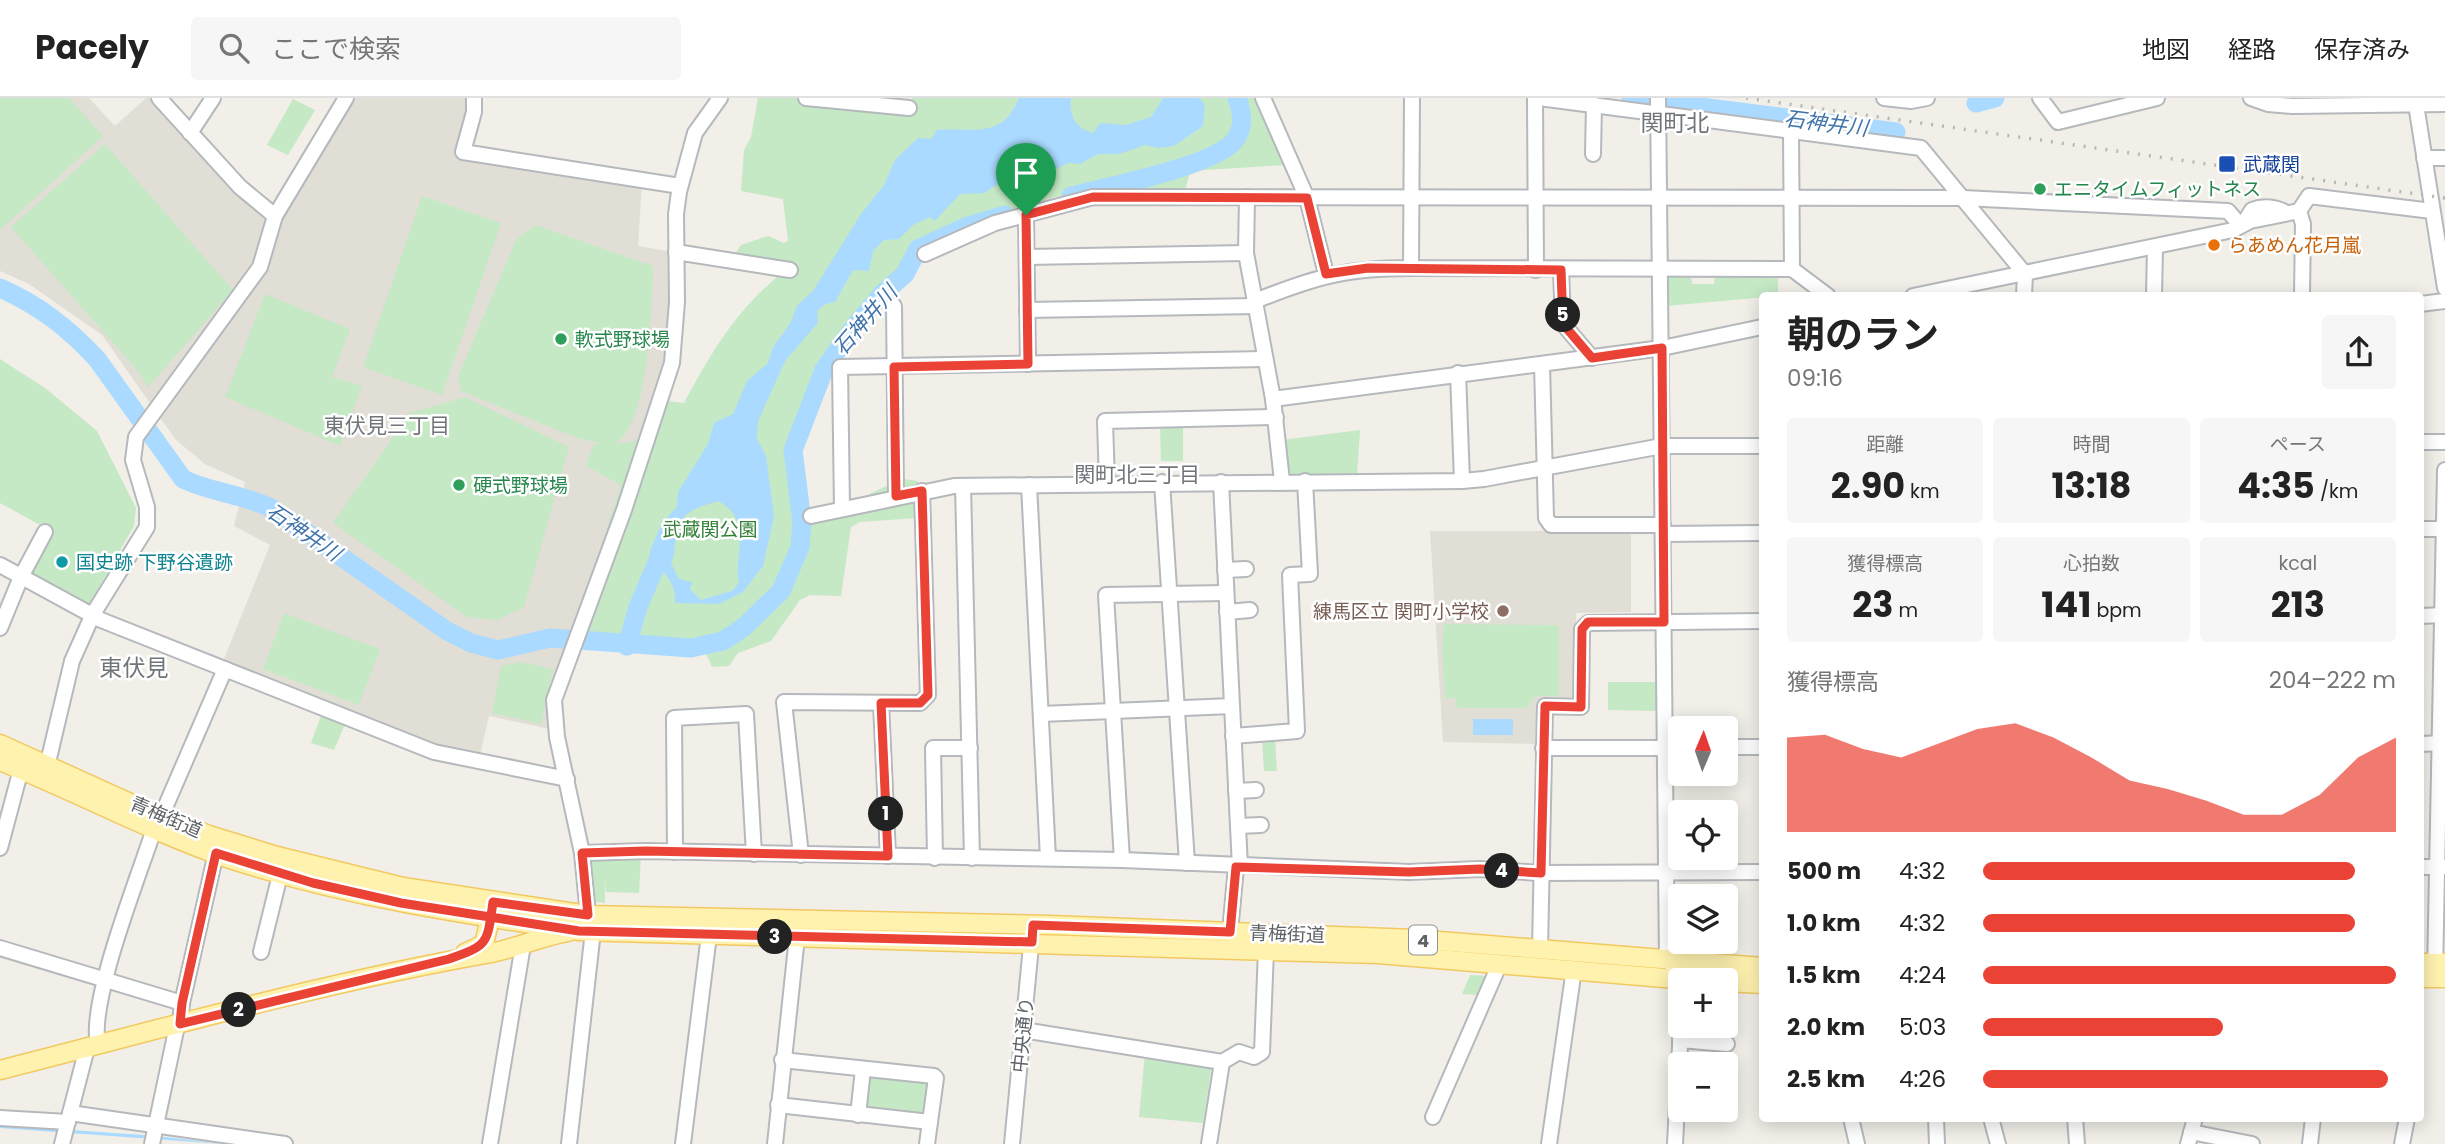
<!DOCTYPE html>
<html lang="ja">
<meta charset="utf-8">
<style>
:root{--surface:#fff;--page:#f6f6f6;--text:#222;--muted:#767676;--line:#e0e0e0;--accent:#ea4335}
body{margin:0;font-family:Poppins,"Noto Sans JP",sans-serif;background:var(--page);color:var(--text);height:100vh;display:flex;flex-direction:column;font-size:26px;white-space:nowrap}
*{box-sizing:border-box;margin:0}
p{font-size:23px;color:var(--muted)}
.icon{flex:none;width:38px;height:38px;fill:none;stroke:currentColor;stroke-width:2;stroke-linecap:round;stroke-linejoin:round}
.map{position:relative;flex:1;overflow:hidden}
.panel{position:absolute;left:1759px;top:194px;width:665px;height:830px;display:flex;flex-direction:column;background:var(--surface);border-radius:7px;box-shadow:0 4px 18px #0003}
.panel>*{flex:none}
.needle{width:46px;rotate:2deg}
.controls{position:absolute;left:1668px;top:618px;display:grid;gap:14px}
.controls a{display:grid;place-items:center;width:70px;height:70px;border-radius:7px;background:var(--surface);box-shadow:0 4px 18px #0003;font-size:35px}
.pin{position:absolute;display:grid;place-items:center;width:60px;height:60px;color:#fff;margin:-72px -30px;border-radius:50% 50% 50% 0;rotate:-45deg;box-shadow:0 0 7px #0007}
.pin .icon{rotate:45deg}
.km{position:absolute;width:35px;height:35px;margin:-18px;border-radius:50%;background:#222;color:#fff;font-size:19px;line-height:35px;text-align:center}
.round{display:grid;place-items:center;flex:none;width:74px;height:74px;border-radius:7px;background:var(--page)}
.overview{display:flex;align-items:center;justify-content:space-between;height:119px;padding:0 28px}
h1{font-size:38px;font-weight:700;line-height:52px}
.stats{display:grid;grid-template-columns:repeat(3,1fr);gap:10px;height:119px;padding:7px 28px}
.stats div{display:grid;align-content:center;border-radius:7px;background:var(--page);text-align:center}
.stats b{font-size:35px;font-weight:700}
.stats small{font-size:19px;font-weight:400}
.stats p{font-size:19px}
.chart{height:196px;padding:14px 28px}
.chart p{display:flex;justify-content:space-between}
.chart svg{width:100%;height:126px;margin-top:7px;fill:var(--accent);opacity:.7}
ul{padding:0 28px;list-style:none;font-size:23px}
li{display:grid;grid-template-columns:112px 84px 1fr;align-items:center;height:52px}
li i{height:18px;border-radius:9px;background:var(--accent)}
header{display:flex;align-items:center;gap:42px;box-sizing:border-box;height:98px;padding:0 35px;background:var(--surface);border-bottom:2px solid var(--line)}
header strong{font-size:33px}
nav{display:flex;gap:38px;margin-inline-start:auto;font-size:24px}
.search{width:490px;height:63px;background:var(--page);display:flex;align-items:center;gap:18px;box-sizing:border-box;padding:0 24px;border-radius:7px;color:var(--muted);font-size:26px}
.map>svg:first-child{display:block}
.education{fill:#e1ded6}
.green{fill:#c5e8c5}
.water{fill:#aadaff;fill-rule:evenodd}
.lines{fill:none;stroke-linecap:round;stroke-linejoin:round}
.river{stroke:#aadaff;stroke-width:19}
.minor-casing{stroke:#b5b8bc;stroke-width:18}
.major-casing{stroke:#f2c960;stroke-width:21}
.minor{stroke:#fff;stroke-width:14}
.major{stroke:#fff2af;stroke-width:18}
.rail{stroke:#b6b7b8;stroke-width:3.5;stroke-dasharray:2 9;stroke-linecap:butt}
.route-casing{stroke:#fff;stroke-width:14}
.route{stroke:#ea4335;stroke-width:9}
.transit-dot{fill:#1a4fb4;stroke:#fff;stroke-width:2.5}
.leisure-dot{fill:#2e9e5b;stroke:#fff;stroke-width:2.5}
.food-dot{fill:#e8710a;stroke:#fff;stroke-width:2.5}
.culture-dot{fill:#0f9aa8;stroke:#fff;stroke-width:2.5}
.education-dot{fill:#8d6e63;stroke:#fff;stroke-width:2.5}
.labels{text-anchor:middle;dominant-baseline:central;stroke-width:5;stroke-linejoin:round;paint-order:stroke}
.shield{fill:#fff;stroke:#8f9295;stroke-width:2}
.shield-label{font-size:18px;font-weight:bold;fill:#5f6368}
.transit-label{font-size:19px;fill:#164399;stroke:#fff;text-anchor:start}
.leisure-label{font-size:19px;fill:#27864d;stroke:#fff;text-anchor:start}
.food-label{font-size:19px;fill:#c56008;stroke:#fff;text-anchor:start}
.park-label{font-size:19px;fill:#348238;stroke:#fff}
.culture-label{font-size:19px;fill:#0d838f;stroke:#fff;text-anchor:start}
.education-label{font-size:19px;fill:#785e54;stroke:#fff;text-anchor:end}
.street-label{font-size:19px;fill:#5f6368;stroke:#fff}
.water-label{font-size:21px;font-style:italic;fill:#4174aa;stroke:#fff}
.neighbourhood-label{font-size:21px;fill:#70757a;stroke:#fff}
.quarter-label{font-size:23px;fill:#70757a;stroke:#fff}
</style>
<header>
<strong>Pacely</strong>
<div class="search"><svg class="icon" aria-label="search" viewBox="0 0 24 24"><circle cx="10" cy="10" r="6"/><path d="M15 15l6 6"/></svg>ここで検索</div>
<nav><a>地図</a><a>経路</a><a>保存済み</a></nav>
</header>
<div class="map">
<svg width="2445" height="1046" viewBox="0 0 2445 1046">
<rect width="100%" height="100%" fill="#f1efe8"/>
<g class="education">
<path d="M0,0H89L115,28L146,0H159L275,118L346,0H471L454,58L642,86L638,148L672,154L674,204L668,262L571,545L550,594L548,620L550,631L489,618L480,657L436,649L222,566L270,447L234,428L245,384L205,366L176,342L102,237L29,186L0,173Z"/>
<path d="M1430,433H1631V514L1576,515V600L1572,603H1537L1536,646L1443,644Z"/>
</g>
<g class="green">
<path d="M0,0H69L103,38L0,132Z"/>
<path d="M758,0H844L909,15L912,0H1258L1285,67L1190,73L1185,93L1084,91L961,126L913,151L901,173L823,265L791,349L794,398L802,426L868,409L871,395L903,381L918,383L917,420L860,424L851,429L841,498L810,497L800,502L771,543L738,555L729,568L712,569L701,544L585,540L586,496L621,387L586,368L593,347L601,345L580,341L461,293L458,279L516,142L535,127L653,168C652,206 649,327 616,345C650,345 656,333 667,303L684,305C712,253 736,212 782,175L781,166L735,156L741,147L768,138L784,145L788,143L783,101L741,93L744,52L751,39Z"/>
<path d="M293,1L315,12L288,57L267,47Z"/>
<path d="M105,46L233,192L148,289L139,274L11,129Z"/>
<path d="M422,98L501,125L442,297L363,269Z"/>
<path d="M1671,177H1691L1692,186H1714L1715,177L1778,179V198L1666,208V180Z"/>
<path d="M265,196L350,231L332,279L362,288L340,348L225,299Z"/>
<path d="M0,261L45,290L97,333L136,410L134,428L88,508L25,478L51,433L0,405Z"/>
<path d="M465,299L569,349L524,509L497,522L467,519L333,425L410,315Z"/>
<path d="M1160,328H1183V363H1161Z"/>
<path d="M1360,332L1357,378L1286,379L1282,342Z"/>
<path d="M284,515L380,551L359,607L263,571Z"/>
<path d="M1444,526L1559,527V598H1536L1526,610H1457L1456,600H1445L1442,551Z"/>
<path d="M521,564L553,571L541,626L492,615L501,568Z"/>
<path d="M1608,584H1658V613L1608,612Z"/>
<path d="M322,615L346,624L334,652L311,645Z"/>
<path d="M1262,640H1275L1277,673H1264Z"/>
<path d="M641,757L639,795L606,794L605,781V805L593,803L589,759Z"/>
<path d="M1470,877L1489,878L1480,897L1462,896Z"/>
<path d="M1145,955L1212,965L1203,1025L1139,1019Z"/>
<path d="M870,977L926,981L931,986L925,1016L868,1009L864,1005L866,979Z"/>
</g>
<g class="water">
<path d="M1019,0H1071C1069,18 1075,30 1093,35L1100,25L1125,27L1151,19L1163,0H1199L1205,7L1203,28L1174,48L1158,50L1145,47L1119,56H1098L1080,66L1068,65L1020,89L1003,83L984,95L960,96L935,123L930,119L913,127L899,141L884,142L873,153L869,173L853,172L835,204L825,206L817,213L818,225L785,263L758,323L757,341L766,358L774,418L763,468L743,494L719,506L675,505C677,486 664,473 650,462V453L662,425L677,409L678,394L708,346L714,325L733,316L747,283L768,265L773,249L790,226L797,208L813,193L861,116L884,87L895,62L918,40L931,41L937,32C973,29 1002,42 1019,0ZM718,403C756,423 732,460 739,485L732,493L701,502L690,491L692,484L679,481L671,465C675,457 674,448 676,439C680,413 695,410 718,403Z"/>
<rect x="1473" y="621" width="40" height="16"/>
<path d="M0,1027L157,1038L223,1046L0,1030Z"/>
</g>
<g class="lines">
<g class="river">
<path d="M1631,0L1896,34"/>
<path d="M1976,5L1995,0"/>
<path d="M1071,98C1105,89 1216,68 1235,42C1245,28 1242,14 1237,0"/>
<path d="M0,190C39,207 68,230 97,261L183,381C212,395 244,396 273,411L447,533L471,545L498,552L550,540L691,550L723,543L744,529L781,493L800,449L802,424L793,352L824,272L851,233L882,196L905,176L918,151L968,128L1005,117"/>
<path d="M627,548L638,509L659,460"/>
</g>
<g class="minor-casing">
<g id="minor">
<path d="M159,0L240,89L275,118"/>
<path d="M474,0V14L463,54L680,88"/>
<path d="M806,0L909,10"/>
<path d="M1263,0L1307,100L1326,176"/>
<path d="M1412,0L1411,170L1792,171L1828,198"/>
<path d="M1535,0L1536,172"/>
<path d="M1539,0L1921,50L2025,176L2024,198"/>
<path d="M1658,0L1667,861L1685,882"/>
<path d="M1884,0L1911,3L1927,0"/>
<path d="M2040,0L2058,24L2157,0"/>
<path d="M2251,0L2268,6L2292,8L2445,6"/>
<path d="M2415,0L2445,190"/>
<path d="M1791,33L1792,171"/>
<path d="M190,35L213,0"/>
<path d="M1593,56L1594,7"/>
<path d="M2424,60H2445"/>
<path d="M1247,99L1246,155L1273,301L1282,383"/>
<path d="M1026,117L1028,266"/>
<path d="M2244,125L2252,112C2262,108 2273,109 2283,113"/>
<path d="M676,154L790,172"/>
<path d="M925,156L995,125L1093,99L1963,100L2228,113L2240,127"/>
<path d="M1027,159L1246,155"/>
<path d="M1561,172L1563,226L1592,260"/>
<path d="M1913,198L2233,132L2250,123L2299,113"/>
<path d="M2154,198L2155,149"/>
<path d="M2302,198L2303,126L2299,113L2309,98L2432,113"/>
<path d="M1255,203C1315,179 1346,170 1411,170"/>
<path d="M2420,206L2445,203"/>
<path d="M894,208L896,398"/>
<path d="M1027,212L1256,208"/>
<path d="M1542,266L1546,420L1551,427H1663"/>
<path d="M1458,275L1462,383"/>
<path d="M1273,301L1662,250L1762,229"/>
<path d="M2420,344H2445"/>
<path d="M1162,384L1187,765"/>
<path d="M1221,384L1240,769"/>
<path d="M1107,386L1105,323L1276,319"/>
<path d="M1029,387L1048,760"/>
<path d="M963,388L972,760"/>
<path d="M842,410L840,269L1265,261"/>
<path d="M811,418L954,388L1462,383L1484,381L1662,348H1762"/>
<path d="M2420,431H2445"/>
<path d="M1663,436L1762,435"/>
<path d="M0,467L101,522L434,654L567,681"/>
<path d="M1225,472L1246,471"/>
<path d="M1227,514L1250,512"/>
<path d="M2420,518L2445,517"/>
<path d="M0,530L21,479L45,434"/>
<path d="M881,605L888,758"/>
<path d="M1041,616L1232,608"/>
<path d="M1233,638L1297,633L1290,477L1310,476L1305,383"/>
<path d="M2420,646L2445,645"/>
<path d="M1726,649H1762"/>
<path d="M1543,650H1680"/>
<path d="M45,677L72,563L93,516L147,429V409L133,362L136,339L260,169L275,118L346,0"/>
<path d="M1236,693L1256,692"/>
<path d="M161,719L225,571"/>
<path d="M1238,728L1261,727"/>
<path d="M0,750L21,671"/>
<path d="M675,754L674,620L746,616L754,756"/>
<path d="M582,755L646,753L1122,762L1409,774L1480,771L1541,775L1762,774"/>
<path d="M801,757L784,604L920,605L928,597L922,393"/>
<path d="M935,760L933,650H970"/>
<path d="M1122,762L1106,497L1226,495"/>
<path d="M2420,769H2444"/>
<path d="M588,817L582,755L557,639L554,602L624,412L672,265L677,204L676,116L679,94L695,35L720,0"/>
<path d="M1230,834L1236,769"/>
<path d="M0,850L182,905L180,926"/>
<path d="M1540,852L1545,608L1581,609L1582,531L1588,525L1762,523"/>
<path d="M261,854L278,785"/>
<path d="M2435,875L2445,372"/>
<path d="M182,905L216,755"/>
<path d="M1023,932L1222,964"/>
<path d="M1680,942L1727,946"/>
<path d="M98,947C88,904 139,778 154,731"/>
<path d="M782,962L934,978L936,980L927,1046"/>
<path d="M778,1007L930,1024"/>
<path d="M70,1015L285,1046"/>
<path d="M858,1017L863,971"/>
<path d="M1433,1019L1500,865"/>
<path d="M0,1020L68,1024"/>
<path d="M1851,1020L1857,1046"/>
<path d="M1936,1020L1937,1046"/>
<path d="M1991,1020L1998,1046"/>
<path d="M2075,1020L2077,1046"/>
<path d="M2191,1034L2252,1046"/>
<path d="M62,1046L87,950"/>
<path d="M152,1046L177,928"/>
<path d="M490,1046L523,847"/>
<path d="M569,1046L593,833"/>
<path d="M683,1046L709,837"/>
<path d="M775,1046L797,839"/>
<path d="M1012,1046L1033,827"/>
<path d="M1209,1046L1222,964L1239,954L1254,959L1262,954L1266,852"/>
<path d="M1549,1046L1574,871"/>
<path d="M1675,1046L1681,928"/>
<path d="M2188,1046L2195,1020"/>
<path d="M2310,1046L2313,1020"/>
<path d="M2402,1046L2407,1020"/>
</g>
</g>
<g class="major-casing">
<g id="major">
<path d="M0,646L161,719L209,737L277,758L403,789L588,817L1050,827L1414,841L1762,869"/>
<path d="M0,663C77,694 151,734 230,761C344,798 460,816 579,833L1378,856L1688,882"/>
<path d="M465,855L484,846L493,809"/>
<path d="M2420,865H2445"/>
<path d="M2420,880H2445"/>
<path d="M1726,884L1762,886"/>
<path d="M0,972C161,931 322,885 486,856C514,851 540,839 568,834"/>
</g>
</g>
<use href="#minor" class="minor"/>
<use href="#major" class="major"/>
<path class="rail" d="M1746,0L2445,100"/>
</g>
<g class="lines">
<g class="route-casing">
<path id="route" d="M1026,117L1028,266L894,269L896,398L922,393L928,597L920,605H881L888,758L646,753L582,755L588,817L493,804C487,846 489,847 449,861L180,926L182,905L216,755L313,785L401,805L579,833L1032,844L1033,827L1230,834L1236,769L1409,774L1480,771L1541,775L1545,608L1581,609L1582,531L1588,524H1664L1662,250L1592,260L1563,226L1561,172L1368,170L1326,176L1307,100L1093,99L1026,117"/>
</g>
<use href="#route" class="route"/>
</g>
<rect class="transit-dot" x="2218" y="57" width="18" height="18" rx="3.5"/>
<g class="leisure-dot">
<circle cx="2040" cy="91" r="7"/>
<circle cx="561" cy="241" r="7"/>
<circle cx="459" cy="387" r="7"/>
</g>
<circle class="food-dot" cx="2214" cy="147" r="7"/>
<circle class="culture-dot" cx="62" cy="464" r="7"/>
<circle class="education-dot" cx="1503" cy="513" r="7"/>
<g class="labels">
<rect class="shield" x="1409" y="827.5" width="28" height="29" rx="5"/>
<g class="shield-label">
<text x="1423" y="842">4</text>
</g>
<g class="transit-label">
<text x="2243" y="66">武蔵関</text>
</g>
<g class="leisure-label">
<text x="2054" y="91">エニタイムフィットネス</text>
<text x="575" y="241">軟式野球場</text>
<text x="473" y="387">硬式野球場</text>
</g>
<g class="food-label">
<text x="2228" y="147">らあめん花月嵐</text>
</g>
<g class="park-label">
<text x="710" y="431">武蔵関公園</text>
</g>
<g class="culture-label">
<text x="76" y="464">国史跡 下野谷遺跡</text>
</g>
<g class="education-label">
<text x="1489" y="513">練馬区立 関町小学校</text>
</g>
<g class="street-label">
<text transform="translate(166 719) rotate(23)">青梅街道</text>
<text transform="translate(1287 836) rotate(2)">青梅街道</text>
<text transform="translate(1023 937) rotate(-84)">中央通り</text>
</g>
<g class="water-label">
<text transform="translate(1826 25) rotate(7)">石神井川</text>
<text transform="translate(865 222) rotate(-49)">石神井川</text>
<text transform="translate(304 434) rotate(34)">石神井川</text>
</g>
<g class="neighbourhood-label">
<text x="387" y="327">東伏見三丁目</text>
<text x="1137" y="376">関町北三丁目</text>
</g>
<g class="quarter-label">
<text x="1675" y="25">関町北</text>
<text x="134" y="570">東伏見</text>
</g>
</g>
</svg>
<div class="controls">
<a><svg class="needle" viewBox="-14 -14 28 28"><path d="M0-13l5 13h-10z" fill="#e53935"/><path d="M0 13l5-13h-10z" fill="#767676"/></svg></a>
<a><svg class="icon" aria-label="locate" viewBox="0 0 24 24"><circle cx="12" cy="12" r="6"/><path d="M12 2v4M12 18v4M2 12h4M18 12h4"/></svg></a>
<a><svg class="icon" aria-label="layers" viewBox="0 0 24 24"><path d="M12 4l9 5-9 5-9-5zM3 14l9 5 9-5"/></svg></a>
<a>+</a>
<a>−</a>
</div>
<div class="pin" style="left:1026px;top:117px;background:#1e9e55"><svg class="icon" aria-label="arrive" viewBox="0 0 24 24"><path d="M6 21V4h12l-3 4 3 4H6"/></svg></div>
<b class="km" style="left:886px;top:716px">1</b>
<b class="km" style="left:239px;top:912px">2</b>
<b class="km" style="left:775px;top:839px">3</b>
<b class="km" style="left:1502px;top:773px">4</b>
<b class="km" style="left:1563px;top:217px">5</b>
<section class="panel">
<div class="overview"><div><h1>朝のラン</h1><p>09:16</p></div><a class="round"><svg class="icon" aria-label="share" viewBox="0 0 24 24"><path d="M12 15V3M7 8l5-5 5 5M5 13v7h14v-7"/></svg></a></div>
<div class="stats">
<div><p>距離</p><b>2.90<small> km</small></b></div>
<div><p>時間</p><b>13:18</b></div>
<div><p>ペース</p><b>4:35<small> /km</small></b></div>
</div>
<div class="stats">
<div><p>獲得標高</p><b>23<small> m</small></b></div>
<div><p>心拍数</p><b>141<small> bpm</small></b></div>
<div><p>kcal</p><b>213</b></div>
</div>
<div class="chart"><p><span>獲得標高</span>204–222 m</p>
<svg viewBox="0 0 160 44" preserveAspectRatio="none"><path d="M0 44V11L10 10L20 15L30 18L40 13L50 8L60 6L70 11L80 18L90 26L100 29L110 33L120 38L130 38L140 31L150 18L160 11V44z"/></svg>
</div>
<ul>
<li><b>500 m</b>4:32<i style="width:90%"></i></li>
<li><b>1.0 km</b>4:32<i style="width:90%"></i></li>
<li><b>1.5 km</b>4:24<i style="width:100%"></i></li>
<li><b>2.0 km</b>5:03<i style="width:58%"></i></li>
<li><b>2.5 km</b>4:26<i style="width:98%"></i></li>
</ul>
</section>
</div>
